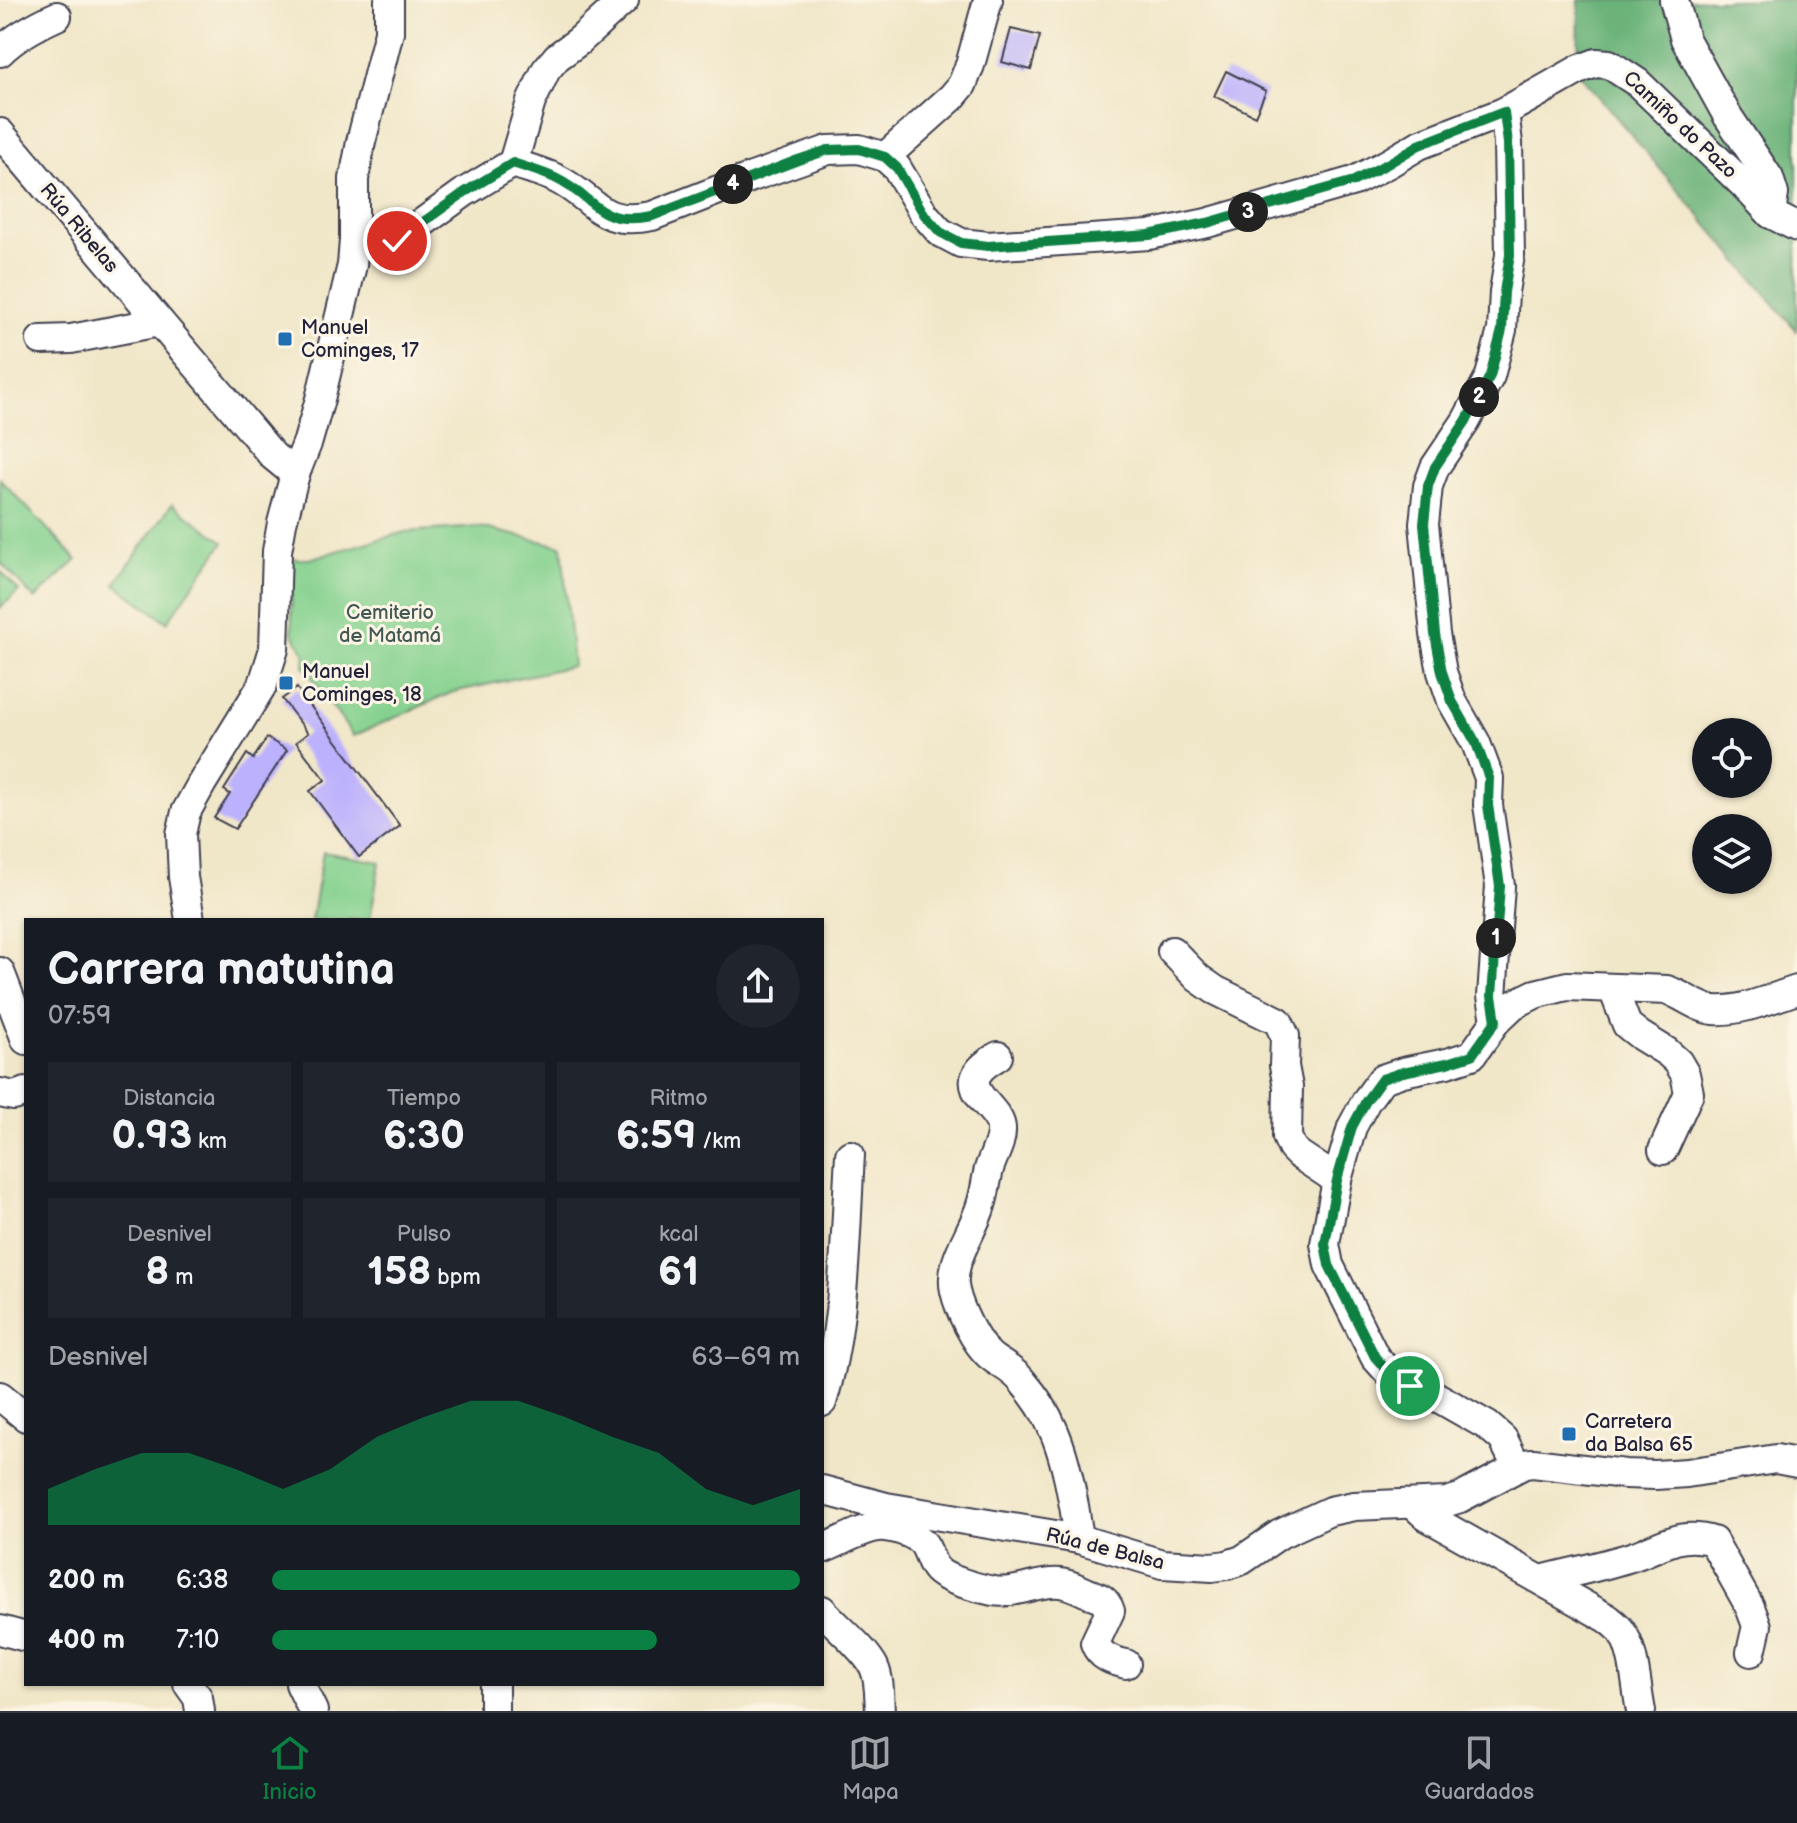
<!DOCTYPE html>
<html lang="es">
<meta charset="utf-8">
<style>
:root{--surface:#171b24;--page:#20242c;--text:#f1f3f6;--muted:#9ea1a6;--line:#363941;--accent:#0b8043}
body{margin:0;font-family:"Balsamiq Sans",sans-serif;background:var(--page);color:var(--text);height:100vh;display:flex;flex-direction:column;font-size:30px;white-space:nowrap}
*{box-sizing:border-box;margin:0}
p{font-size:26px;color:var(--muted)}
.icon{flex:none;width:44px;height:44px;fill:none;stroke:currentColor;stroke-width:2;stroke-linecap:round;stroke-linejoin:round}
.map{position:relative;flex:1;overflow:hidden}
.side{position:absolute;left:24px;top:918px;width:800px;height:768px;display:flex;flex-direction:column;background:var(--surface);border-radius:0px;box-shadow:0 2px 6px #0004}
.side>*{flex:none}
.controls{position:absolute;left:1692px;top:718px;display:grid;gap:16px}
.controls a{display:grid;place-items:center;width:80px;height:80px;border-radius:50%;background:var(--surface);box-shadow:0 2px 6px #0004;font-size:40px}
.pin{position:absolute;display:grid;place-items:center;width:68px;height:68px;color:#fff;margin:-34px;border:4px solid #fff;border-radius:50%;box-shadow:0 2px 8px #0007}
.km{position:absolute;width:40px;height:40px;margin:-20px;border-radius:50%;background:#222;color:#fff;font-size:22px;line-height:40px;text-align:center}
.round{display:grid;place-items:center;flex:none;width:84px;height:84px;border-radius:42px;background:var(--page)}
.summary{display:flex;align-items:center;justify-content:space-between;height:136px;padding:0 24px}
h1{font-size:44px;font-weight:600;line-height:60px}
.figures{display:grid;grid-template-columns:repeat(3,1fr);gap:12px;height:136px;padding:8px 24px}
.figures div{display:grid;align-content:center;border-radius:0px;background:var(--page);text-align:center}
.figures b{font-size:40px;font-weight:600}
.figures small{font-size:22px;font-weight:400}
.figures p{font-size:22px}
.chart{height:224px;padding:16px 24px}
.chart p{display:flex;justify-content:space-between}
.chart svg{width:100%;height:144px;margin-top:8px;fill:var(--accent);opacity:.7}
ul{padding:0 24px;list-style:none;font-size:26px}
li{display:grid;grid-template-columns:128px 96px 1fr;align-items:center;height:60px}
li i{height:20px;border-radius:10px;background:var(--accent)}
.dock{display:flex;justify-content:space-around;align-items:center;height:112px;border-top:2px solid var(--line);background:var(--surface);font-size:22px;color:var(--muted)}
.dock a{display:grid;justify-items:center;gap:4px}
.dock .selected{color:var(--accent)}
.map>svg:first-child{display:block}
.green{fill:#85d18f;stroke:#547a65;stroke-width:2}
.forest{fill:#6cb37a;stroke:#476a5a;stroke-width:2}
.building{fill:#bcb1fd}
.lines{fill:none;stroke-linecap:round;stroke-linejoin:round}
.minor-casing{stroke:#413f50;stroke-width:32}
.minor{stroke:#fff;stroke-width:28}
.route-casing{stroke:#fff;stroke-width:16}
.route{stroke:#0b8043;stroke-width:10}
.poi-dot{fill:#1f6fb2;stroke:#fcf5e5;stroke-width:3}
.labels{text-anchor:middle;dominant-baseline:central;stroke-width:6;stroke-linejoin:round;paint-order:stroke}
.street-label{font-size:20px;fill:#22223b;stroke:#fcf5e5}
.poi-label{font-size:20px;fill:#22223b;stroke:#fcf5e5;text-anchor:start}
.park-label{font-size:20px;fill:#405754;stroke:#fcf5e5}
</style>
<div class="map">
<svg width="1797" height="1711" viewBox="0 0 1797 1711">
<rect width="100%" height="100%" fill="#fcf5e5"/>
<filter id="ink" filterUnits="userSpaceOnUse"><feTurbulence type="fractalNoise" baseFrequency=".0125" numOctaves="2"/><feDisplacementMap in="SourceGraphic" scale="16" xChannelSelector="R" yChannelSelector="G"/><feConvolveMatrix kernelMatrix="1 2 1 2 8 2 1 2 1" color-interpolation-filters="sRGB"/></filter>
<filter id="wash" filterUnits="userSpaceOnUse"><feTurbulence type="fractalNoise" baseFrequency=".006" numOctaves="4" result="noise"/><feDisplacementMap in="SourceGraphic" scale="32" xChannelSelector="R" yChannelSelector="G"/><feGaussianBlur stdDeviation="1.8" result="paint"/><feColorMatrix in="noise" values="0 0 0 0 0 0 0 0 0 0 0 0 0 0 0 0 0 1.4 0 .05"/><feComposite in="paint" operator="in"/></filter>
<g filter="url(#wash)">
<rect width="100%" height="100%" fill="#f0e6c8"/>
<g class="green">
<path d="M0,479L77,560L35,599L0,562Z"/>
<path d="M172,504L224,542L167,622L115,584Z"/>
<path d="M479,527L562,546L573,666L453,692L353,736L304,666L305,653L292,633L291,559H309L405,532Z"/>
<path d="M0,571L19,591L0,608Z"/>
<path d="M323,852L380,862L370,920H311Z"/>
</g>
<path class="forest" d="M1579,0H1797V331L1578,72Z"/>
<g id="blocks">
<g class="building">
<path d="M1011,29L1040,36L1031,70L1002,62Z"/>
<path d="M1226,71L1266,91L1255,116L1214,96Z"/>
<path d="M297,688L400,826L359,857L310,791L325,780L296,742L308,733L282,699Z"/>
<path d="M267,738L287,750L235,829L214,818L230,794L224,790L247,754L253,759Z"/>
</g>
</g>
</g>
<g filter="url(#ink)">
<use href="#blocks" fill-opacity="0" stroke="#413f50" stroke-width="2"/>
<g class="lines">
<g class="minor-casing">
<g id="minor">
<path d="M1674,0L1685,39L1727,115L1769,178L1774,194L1771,214L1797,227"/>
<path d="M0,52C16,36 37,25 57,16"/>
<path d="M0,133L273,456L295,474"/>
<path d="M885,157L952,97L962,85L970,65L988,0"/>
<path d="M513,163L531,102L546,70L557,57L579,41L624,0"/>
<path d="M354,240L365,243H382L397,241L465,192L513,163C527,168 542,172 555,178C597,198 597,227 652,216L752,177L828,150L859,149L885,157L897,168L924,214L940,232L961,243L988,246L1149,235L1207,223L1354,181L1389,163L1419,145L1504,112L1580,69L1596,63L1609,64L1638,83L1744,185L1771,214"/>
<path d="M41,340L71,339L159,322"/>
<path d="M190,920L183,877L181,834L186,812L202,783L263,684L274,649L277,551L282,523L295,474L308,441L320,399L352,265L354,240V179L361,142L389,32V0"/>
<path d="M1172,951L1198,978L1215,990L1278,1021L1285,1036L1284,1066L1288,1087L1287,1137L1292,1148L1298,1154L1337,1180"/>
<path d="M0,972L26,1040"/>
<path d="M1613,989L1627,1025L1641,1036L1667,1052L1678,1062L1685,1074L1689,1093L1663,1150"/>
<path d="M1496,1021L1492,996L1500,886L1488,805L1489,778L1476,743L1452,701L1442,672L1435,634L1424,524L1428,486L1435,467L1466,421L1490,376L1502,330L1504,292L1510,255L1508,143L1504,112"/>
<path d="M998,1056C992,1060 983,1065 979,1071C962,1093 1001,1109 1001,1129C1002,1142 993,1156 989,1169C986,1181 985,1193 981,1205C973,1233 948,1262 955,1291C959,1309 975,1343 989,1355C1000,1365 1012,1368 1022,1381C1034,1395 1045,1410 1052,1427C1066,1456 1075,1507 1079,1539"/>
<path d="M0,1093L14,1096L26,1092"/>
<path d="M0,1396L26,1417"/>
<path d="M822,1402C846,1326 845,1234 850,1155"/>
<path d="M1517,1467L1503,1439L1488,1426L1430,1393L1410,1386L1391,1375L1375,1357L1329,1265L1325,1244L1337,1180L1352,1127L1366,1101L1382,1079L1403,1072L1447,1063L1472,1055L1496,1021L1513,1005L1535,994L1567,986L1667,990C1683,995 1699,1009 1714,1010C1742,1012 1771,998 1797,990"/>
<path d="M822,1490L886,1507L1079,1539L1162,1564L1212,1567L1227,1565L1242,1560L1280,1534L1330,1511L1354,1506L1447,1502L1460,1498L1524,1464L1533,1463L1625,1474L1655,1475L1687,1473L1776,1459L1797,1463"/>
<path d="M1413,1504L1426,1516L1607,1618C1612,1622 1618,1626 1621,1631C1635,1649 1636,1688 1641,1711"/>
<path d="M822,1549C839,1543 867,1525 885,1527C898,1528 920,1535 926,1548C930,1556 931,1564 937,1570C946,1580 979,1588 993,1591C1016,1595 1037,1581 1060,1583C1070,1584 1079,1589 1088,1593C1100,1597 1106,1599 1110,1611L1095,1643C1100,1657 1113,1661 1126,1664"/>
<path d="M1541,1580C1572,1572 1604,1566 1634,1556C1663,1546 1681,1531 1713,1541L1750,1607L1757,1626L1751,1652"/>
<path d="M822,1610C836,1626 865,1649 874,1667C880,1680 879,1697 880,1711"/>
<path d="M0,1630L26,1637"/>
<path d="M188,1684L198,1698L200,1711"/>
<path d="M300,1684L313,1711"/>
<path d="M494,1711V1684"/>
</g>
</g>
<use href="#minor" class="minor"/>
</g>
</g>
<g class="lines" filter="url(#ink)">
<g class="route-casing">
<path id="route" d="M397,241L465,192L513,163C527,168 542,172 555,178C597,198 597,227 652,216L798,160L828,150L859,149L885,157L897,168L924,214L940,232L961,243L988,246L1149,235L1207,223L1354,181L1389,163L1419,145L1504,112L1508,143L1510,255L1504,292L1502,330L1490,376L1466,421L1435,467L1428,486L1424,524L1435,634L1442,672L1452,701L1476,743L1489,778L1488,805L1500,886L1492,996L1496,1021L1472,1055L1447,1063L1403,1072L1382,1079L1366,1101L1352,1127L1337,1180L1325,1244L1329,1265L1375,1357L1391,1375L1410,1386"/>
</g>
<use href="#route" class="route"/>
</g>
<g class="poi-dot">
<rect x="277" y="331" width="16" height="16" rx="4"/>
<rect x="278" y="675" width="16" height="16" rx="4"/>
<rect x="1561" y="1426" width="16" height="16" rx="4"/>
</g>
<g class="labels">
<g class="street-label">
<text transform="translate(1680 125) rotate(43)">Camiño do Pazo</text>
<text transform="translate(79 228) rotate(50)">Rúa Ribelas</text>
<text transform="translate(1105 1549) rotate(14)">Rúa de Balsa</text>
</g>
<g class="poi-label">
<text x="301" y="328">Manuel<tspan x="301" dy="23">Cominges, 17</tspan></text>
<text x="302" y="672">Manuel<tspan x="302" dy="23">Cominges, 18</tspan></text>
<text x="1585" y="1422">Carretera<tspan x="1585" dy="23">da Balsa 65</tspan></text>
</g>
<g class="park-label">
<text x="390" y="613">Cemiterio<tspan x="390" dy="23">de Matamá</tspan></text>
</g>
</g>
</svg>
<div class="controls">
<a><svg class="icon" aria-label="locate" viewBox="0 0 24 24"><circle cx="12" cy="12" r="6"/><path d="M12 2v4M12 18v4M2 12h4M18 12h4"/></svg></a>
<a><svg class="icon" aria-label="layers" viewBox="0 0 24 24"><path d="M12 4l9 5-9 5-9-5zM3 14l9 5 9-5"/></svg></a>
</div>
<div class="pin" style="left:1410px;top:1386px;background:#1e9e55"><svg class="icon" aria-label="arrive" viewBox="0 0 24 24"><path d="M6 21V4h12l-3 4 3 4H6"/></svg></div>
<div class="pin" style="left:397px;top:241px;background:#d93025"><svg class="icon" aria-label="check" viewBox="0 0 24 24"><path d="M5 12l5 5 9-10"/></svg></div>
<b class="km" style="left:1496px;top:938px">1</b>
<b class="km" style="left:1479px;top:397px">2</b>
<b class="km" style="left:1248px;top:212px">3</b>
<b class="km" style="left:733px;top:184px">4</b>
<section class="side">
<div class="summary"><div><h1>Carrera matutina</h1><p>07:59</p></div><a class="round"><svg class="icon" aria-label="share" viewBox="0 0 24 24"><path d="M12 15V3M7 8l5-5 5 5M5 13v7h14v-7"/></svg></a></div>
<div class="figures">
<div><p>Distancia</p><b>0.93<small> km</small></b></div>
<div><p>Tiempo</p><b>6:30</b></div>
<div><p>Ritmo</p><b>6:59<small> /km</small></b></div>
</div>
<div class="figures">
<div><p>Desnivel</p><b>8<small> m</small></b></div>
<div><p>Pulso</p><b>158<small> bpm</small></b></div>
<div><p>kcal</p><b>61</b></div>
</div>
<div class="chart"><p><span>Desnivel</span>63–69 m</p>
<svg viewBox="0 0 160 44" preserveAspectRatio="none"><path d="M0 44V33L10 27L20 22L30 22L40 27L50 33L60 27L70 17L80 11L90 6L100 6L110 11L120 17L130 22L140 33L150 38L160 33V44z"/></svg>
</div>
<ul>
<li><b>200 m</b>6:38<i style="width:100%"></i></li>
<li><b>400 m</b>7:10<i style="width:73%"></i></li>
</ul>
</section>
</div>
<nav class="dock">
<a class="selected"><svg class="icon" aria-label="home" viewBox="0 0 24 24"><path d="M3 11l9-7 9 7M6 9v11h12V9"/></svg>Inicio</a>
<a><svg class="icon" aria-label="map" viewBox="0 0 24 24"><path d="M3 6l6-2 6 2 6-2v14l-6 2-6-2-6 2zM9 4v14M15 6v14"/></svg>Mapa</a>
<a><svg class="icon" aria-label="saved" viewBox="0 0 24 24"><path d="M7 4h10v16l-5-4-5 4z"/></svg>Guardados</a>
</nav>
